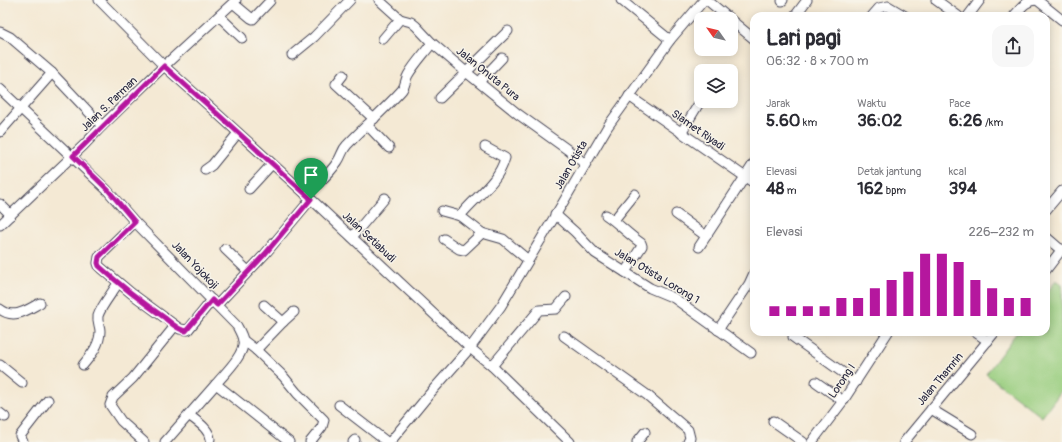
<!DOCTYPE html>
<html lang="id">
<meta charset="utf-8">
<style>
:root{--surface:#fff;--page:#f7f7f7;--text:#2b2b33;--muted:#7c7c81;--accent:#b5179e}
body{margin:0;font-family:Pangolin,sans-serif;background:var(--page);color:var(--text);height:100vh;display:flex;flex-direction:column;font-size:15px;white-space:nowrap}
*{box-sizing:border-box;margin:0}
p{font-size:13px;color:var(--muted)}
.icon{flex:none;width:22px;height:22px;fill:none;stroke:currentColor;stroke-width:2;stroke-linecap:round;stroke-linejoin:round}
.map{position:relative;flex:1;overflow:hidden}
.sheet{position:absolute;left:750px;top:12px;width:300px;height:324px;display:flex;flex-direction:column;background:var(--surface);border-radius:12px;box-shadow:0 2px 10px #0003}
.sheet>*{flex:none}
.needle{width:26px;rotate:304deg}
.controls{position:absolute;left:694px;top:12px;display:grid;gap:8px}
.controls a{display:grid;place-items:center;width:44px;height:44px;border-radius:8px;background:var(--surface);box-shadow:0 2px 10px #0003;font-size:20px}
.pin{position:absolute;display:grid;place-items:center;width:34px;height:34px;color:#fff;margin:-41px -17px;border-radius:50% 50% 50% 0;rotate:-45deg;box-shadow:0 0 4px #0007}
.pin .icon{rotate:45deg}
.round{display:grid;place-items:center;flex:none;width:42px;height:42px;border-radius:12px;background:var(--page)}
.headline{display:flex;align-items:center;justify-content:space-between;height:68px;padding:0 16px}
h1{font-size:22px;font-weight:700;line-height:30px}
.metrics{display:grid;grid-template-columns:repeat(3,1fr);gap:6px;height:68px;padding:4px 16px}
.metrics div{display:grid;align-content:center}
.metrics b{font-size:17px;font-weight:700}
.metrics small{font-size:11px;font-weight:400}
.metrics p{font-size:11px}
.chart{height:112px;padding:8px 16px}
.chart p{display:flex;justify-content:space-between}
.chart svg{width:100%;height:72px;margin-top:4px;stroke:var(--accent);stroke-width:6}
.map>svg:first-child{display:block}
.green{fill:#98cd7e;stroke:#5d785c}
.lines{fill:none;stroke-linecap:round;stroke-linejoin:round}
.minor-casing{stroke:#424052;stroke-width:11}
.minor{stroke:#fff;stroke-width:9}
.route-casing{stroke:#fff;stroke-width:8}
.route{stroke:#b5179e;stroke-width:5}
.labels{text-anchor:middle;dominant-baseline:central;stroke-width:3;stroke-linejoin:round;paint-order:stroke}
.street-label{font-size:11px;fill:#22223b;stroke:#f7f3e8}
</style>
<div class="map">
<svg width="1062" height="442" viewBox="0 0 1062 442">
<rect width="100%" height="100%" fill="#f7f3e8"/>
<filter id="ink" filterUnits="userSpaceOnUse"><feTurbulence type="fractalNoise" baseFrequency=".025" numOctaves="2"/><feDisplacementMap in="SourceGraphic" scale="8" xChannelSelector="R" yChannelSelector="G"/><feConvolveMatrix kernelMatrix="1 2 1 2 8 2 1 2 1" color-interpolation-filters="sRGB"/></filter>
<filter id="wash" filterUnits="userSpaceOnUse"><feTurbulence type="fractalNoise" baseFrequency=".012" numOctaves="4" result="noise"/><feDisplacementMap in="SourceGraphic" scale="16" xChannelSelector="R" yChannelSelector="G"/><feGaussianBlur stdDeviation="0.9" result="paint"/><feColorMatrix in="noise" values="0 0 0 0 0 0 0 0 0 0 0 0 0 0 0 0 0 1.4 0 .05"/><feComposite in="paint" operator="in"/></filter>
<g filter="url(#wash)">
<rect width="100%" height="100%" fill="#f4e9d4"/>
<path class="green" d="M1056,280L1062,284V390L1042,417L986,374L1017,332H1046V294Z"/>
</g>
<g filter="url(#ink)">
<g class="lines">
<g class="minor-casing">
<g id="minor">
<path d="M99,0L164,66L210,107L311,199L470,348L492,366L570,442"/>
<path d="M379,0L400,19L411,22L416,26L432,43L466,72L518,114L568,150L585,164"/>
<path d="M621,0L670,40"/>
<path d="M707,0L730,19"/>
<path d="M936,0L958,16"/>
<path d="M1037,0L1062,20"/>
<path d="M782,1L783,0"/>
<path d="M233,3L251,18L253,19L270,1"/>
<path d="M219,16L242,38"/>
<path d="M795,16L807,0"/>
<path d="M872,16L879,8L888,6L905,16"/>
<path d="M968,16L980,0"/>
<path d="M1014,16C1021,8 1026,0 1037,0"/>
<path d="M731,20L754,39"/>
<path d="M0,32L10,37L52,73"/>
<path d="M383,39L400,19"/>
<path d="M292,55L314,37L350,0"/>
<path d="M343,75L336,84L374,119"/>
<path d="M479,82L502,58"/>
<path d="M0,89L107,190L135,222L237,326C239,330 242,335 243,340C246,354 224,374 216,384L289,442"/>
<path d="M629,96L754,183"/>
<path d="M440,98L508,31"/>
<path d="M367,125L389,148"/>
<path d="M0,132L52,73L102,126"/>
<path d="M681,133L701,100"/>
<path d="M205,170L212,165L238,133"/>
<path d="M249,189L272,164"/>
<path d="M306,195C317,184 330,174 338,161C342,155 342,150 347,145C365,126 385,109 402,90C406,85 405,80 408,75C415,63 424,54 432,43"/>
<path d="M0,204L11,215"/>
<path d="M1046,210L1062,191"/>
<path d="M442,211L460,216L482,233"/>
<path d="M555,214L575,232L595,253L650,288L674,298L751,353"/>
<path d="M676,214L706,236"/>
<path d="M606,215C618,223 628,234 641,243L642,246L625,272"/>
<path d="M460,216C474,198 499,182 505,158L485,147"/>
<path d="M614,220L635,194"/>
<path d="M135,222L99,257L98,263L99,266L131,293L180,329L188,330L212,300"/>
<path d="M0,225L84,145L102,126L164,66L236,0"/>
<path d="M352,237L385,198"/>
<path d="M1046,237L1061,250"/>
<path d="M444,239L459,249L464,250L482,233L503,239L528,260"/>
<path d="M699,247L754,163"/>
<path d="M225,249L248,271"/>
<path d="M1046,270L1062,249"/>
<path d="M217,305L265,254L311,199"/>
<path d="M264,305L283,322"/>
<path d="M0,309C14,320 27,310 40,303"/>
<path d="M718,330L749,284L754,273"/>
<path d="M975,332L988,341"/>
<path d="M564,336L647,395L688,430L690,438L688,442"/>
<path d="M793,337L856,382"/>
<path d="M243,340L256,350L283,376L297,393L324,420L322,427L310,442"/>
<path d="M256,350L283,322L294,312"/>
<path d="M0,365L22,383"/>
<path d="M83,365C91,355 100,345 100,331C100,326 97,322 98,316C101,306 113,292 118,283"/>
<path d="M492,366L539,310L556,309L566,297"/>
<path d="M816,382L843,401"/>
<path d="M339,405L387,442"/>
<path d="M931,409L972,434"/>
<path d="M0,413L5,417"/>
<path d="M189,415C196,421 209,428 210,439"/>
<path d="M773,421L803,442"/>
<path d="M23,442L20,436L48,400"/>
<path d="M144,442L121,421L110,405L113,397L133,378L175,326"/>
<path d="M165,442L216,384"/>
<path d="M353,442L355,440"/>
<path d="M390,442L432,391L470,348L501,306L561,206L608,126L670,40L704,0"/>
<path d="M637,442L645,432"/>
<path d="M812,442L843,401L888,332"/>
<path d="M904,442L995,332"/>
</g>
</g>
<use href="#minor" class="minor"/>
</g>
</g>
<g class="lines" filter="url(#ink)">
<g class="route-casing">
<path id="route" d="M164,66L210,107L311,199L265,254L217,305L212,300L186,331C178,330 171,323 165,318C142,302 120,285 99,266L98,263L99,257L135,222L108,190L73,156Z"/>
</g>
<use href="#route" class="route"/>
</g>
<g class="labels">
<g class="street-label">
<text transform="translate(488 74) rotate(39)">Jalan Onuta Pura</text>
<text transform="translate(109 104) rotate(-44)">Jalan S. Parman</text>
<text transform="translate(698 130) rotate(35)">Slamet Riyadi</text>
<text transform="translate(571 165) rotate(-60)">Jalan Otista</text>
<text transform="translate(369 237) rotate(43)">Jalan Setiabudi</text>
<text transform="translate(195 265) rotate(46)">Jalan Yojokoji</text>
<text transform="translate(657 276) rotate(31)">Jalan Otista Lorong 1</text>
<text transform="translate(940 379) rotate(-50)">Jalan Thamrin</text>
<text transform="translate(842 381) rotate(-56)">Lorong I</text>
</g>
</g>
</svg>
<div class="controls">
<a><svg class="needle" viewBox="-14 -14 28 28"><path d="M0-13l5 13h-10z" fill="#e53935"/><path d="M0 13l5-13h-10z" fill="#7c7c81"/></svg></a>
<a><svg class="icon" aria-label="layers" viewBox="0 0 24 24"><path d="M12 4l9 5-9 5-9-5zM3 14l9 5 9-5"/></svg></a>
</div>
<div class="pin" style="left:311px;top:199px;background:#1e9e55"><svg class="icon" aria-label="arrive" viewBox="0 0 24 24"><path d="M6 21V4h12l-3 4 3 4H6"/></svg></div>
<section class="sheet">
<div class="headline"><div><h1>Lari pagi</h1><p>06:32 · 8 × 700 m</p></div><a class="round"><svg class="icon" aria-label="share" viewBox="0 0 24 24"><path d="M12 15V3M7 8l5-5 5 5M5 13v7h14v-7"/></svg></a></div>
<div class="metrics">
<div><p>Jarak</p><b>5.60<small> km</small></b></div>
<div><p>Waktu</p><b>36:02</b></div>
<div><p>Pace</p><b>6:26<small> /km</small></b></div>
</div>
<div class="metrics">
<div><p>Elevasi</p><b>48<small> m</small></b></div>
<div><p>Detak jantung</p><b>162<small> bpm</small></b></div>
<div><p>kcal</p><b>394</b></div>
</div>
<div class="chart"><p><span>Elevasi</span>226–232 m</p>
<svg viewBox="0 0 160 44" preserveAspectRatio="none"><path d="M5 44V38M15 44V38M25 44V38M35 44V38M45 44V33M55 44V33M65 44V27M75 44V22M85 44V17M95 44V6M105 44V6M115 44V11M125 44V22M135 44V27M145 44V33M155 44V33"/></svg>
</div>
</section>
</div>
